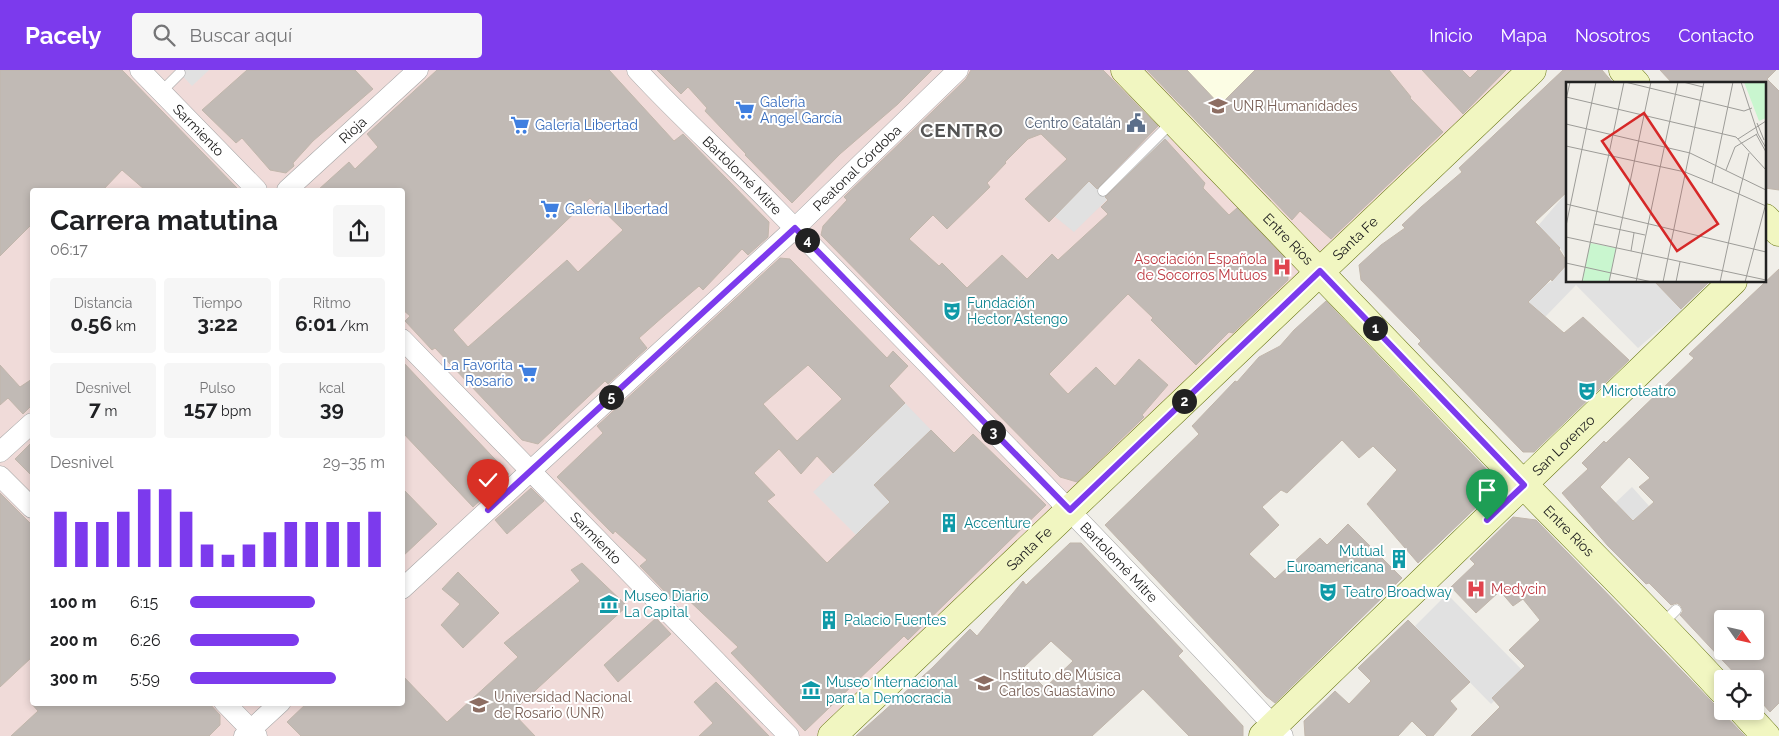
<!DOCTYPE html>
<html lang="es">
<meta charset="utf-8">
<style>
:root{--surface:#fff;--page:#f6f6f6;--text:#202124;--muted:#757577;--accent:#7c3aed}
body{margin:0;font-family:Raleway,sans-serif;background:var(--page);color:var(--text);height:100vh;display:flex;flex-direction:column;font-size:19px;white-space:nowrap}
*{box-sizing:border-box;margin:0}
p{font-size:16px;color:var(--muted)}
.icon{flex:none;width:28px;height:28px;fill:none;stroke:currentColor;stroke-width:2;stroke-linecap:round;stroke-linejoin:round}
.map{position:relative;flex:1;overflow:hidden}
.side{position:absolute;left:30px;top:118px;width:375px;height:518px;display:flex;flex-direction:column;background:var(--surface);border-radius:5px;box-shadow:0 2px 8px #0003}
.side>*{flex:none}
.needle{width:32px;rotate:124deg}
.tools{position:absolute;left:1714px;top:540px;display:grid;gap:10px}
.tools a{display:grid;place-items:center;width:50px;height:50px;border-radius:5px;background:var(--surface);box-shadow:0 2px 8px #0003;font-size:25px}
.pin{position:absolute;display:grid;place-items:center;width:42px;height:42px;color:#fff;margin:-51px -21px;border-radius:50% 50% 50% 0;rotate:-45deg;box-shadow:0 0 5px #0007}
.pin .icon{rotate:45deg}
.km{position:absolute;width:25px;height:25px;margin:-12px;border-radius:50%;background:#222;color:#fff;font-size:14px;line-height:25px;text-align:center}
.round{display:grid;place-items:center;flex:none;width:52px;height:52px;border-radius:5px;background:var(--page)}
.head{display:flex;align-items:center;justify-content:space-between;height:85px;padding:0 20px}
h1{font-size:28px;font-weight:700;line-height:38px}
.stats{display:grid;grid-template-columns:repeat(3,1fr);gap:8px;height:85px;padding:5px 20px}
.stats div{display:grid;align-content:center;border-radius:5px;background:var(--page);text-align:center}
.stats b{font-size:21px;font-weight:700}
.stats small{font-size:14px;font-weight:400}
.stats p{font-size:14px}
.chart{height:140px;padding:10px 20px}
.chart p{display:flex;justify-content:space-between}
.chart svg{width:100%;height:90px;margin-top:5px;stroke:var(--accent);stroke-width:6}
ul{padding:0 20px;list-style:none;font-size:16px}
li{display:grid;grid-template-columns:80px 60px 1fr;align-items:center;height:38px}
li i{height:12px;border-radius:6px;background:var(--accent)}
header{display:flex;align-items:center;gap:30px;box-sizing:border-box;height:70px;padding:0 25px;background:var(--accent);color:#fff}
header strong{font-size:24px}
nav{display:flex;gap:28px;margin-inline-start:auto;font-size:18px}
.search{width:350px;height:45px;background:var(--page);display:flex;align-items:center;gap:12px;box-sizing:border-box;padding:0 18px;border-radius:5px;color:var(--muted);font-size:19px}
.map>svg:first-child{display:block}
.commercial{fill:#f0dbd9;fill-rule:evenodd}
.education{fill:#fcfde4}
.parking{fill:#e1e1e1}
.building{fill:#c1bab5;stroke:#c1b6ab;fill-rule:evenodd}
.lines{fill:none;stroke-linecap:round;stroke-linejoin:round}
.lane-casing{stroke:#a5a5a5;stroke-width:11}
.street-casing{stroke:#a5a5a5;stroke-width:21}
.secondary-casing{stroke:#64720d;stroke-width:29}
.lane{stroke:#fff;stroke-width:10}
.street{stroke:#fff;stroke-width:20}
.secondary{stroke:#f1f6c1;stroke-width:28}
.route-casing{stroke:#fff;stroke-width:10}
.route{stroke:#7c3aed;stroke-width:6}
.labels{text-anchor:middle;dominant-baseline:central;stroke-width:4;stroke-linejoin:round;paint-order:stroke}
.shop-label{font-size:14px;fill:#366cbe;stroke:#fff;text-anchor:start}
.education-label{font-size:14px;fill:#785e54;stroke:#fff;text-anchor:start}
.service-label{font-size:14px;fill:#4e5e75;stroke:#fff;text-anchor:end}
.street-label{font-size:14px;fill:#212121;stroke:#fff}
.health-label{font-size:14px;fill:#be3a42;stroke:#fff;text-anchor:end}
.culture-label{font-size:14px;fill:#0d838f;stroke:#fff;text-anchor:start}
.district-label{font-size:19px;font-weight:bold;letter-spacing:1px;fill:#545454;stroke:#fff}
.inset-road{fill:none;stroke:#9d9c98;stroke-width:1}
.view{fill:#d62828;fill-opacity:0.15;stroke:#d62828;stroke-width:2.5}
.inset-edge{fill:none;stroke:#212121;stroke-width:2.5}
</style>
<header>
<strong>Pacely</strong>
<div class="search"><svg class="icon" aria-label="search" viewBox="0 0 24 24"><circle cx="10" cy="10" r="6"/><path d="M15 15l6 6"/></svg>Buscar aquí</div>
<nav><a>Inicio</a><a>Mapa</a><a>Nosotros</a><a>Contacto</a></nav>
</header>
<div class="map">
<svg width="1779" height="666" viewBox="0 0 1779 666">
<rect width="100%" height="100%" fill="#f0eee8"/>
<path class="commercial" d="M0,0H1532L832,666H0ZM32,120H402V632H32Z"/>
<path class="education" d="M1147,0H1292L1216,73Z"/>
<g class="parking">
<path d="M177,0H209L192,16Z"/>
<path d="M1160,58L1170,68L1074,162L1054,146L1088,111L1097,119Z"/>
<path d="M1568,121V191L1560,178L1537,157Z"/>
<path d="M1568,193V211H1654L1682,240L1638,278L1576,215L1545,247L1528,232L1543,216L1552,211Z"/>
<path d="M905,333L931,360L874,415L890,432L856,465L813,422Z"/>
<path d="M1632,417L1649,436L1608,475L1591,456Z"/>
<path d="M1447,524L1524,602L1491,634L1415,556Z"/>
</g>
<g class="building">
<path d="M0,0H122L239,120H145L122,100L103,120H32V154L0,186Z"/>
<path d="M247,0H355L373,19L313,71L293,93L294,96L286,103L270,100L242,68L236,73L202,40Z"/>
<path d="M437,0H609L674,71L683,64L769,152L768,167L748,185L742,179L703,220L699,216L665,245L639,268L647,278L608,314L605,311L538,374L522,370L435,278L432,280L405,251L410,246L402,239V120H318L349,92L355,99L378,77L367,64ZM590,128L623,160L578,202L567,190L468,277L453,260Z"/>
<path d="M657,0H932L898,34L840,84L792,133L745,85L746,84L705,41L707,38L688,17L681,24Z"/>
<path d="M971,0H1103L1158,56L1097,119L1089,111L1049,152L1025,129L1067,89L1041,64L1028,69L1005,92L1006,93L987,113L990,117L947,159L933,145L909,169L939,196L942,193L967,218L1002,185L1027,209L1052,184L1058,190L1108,144L1101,137L1108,130L1105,127L1165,69L1205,113L1203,118L1229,145L1237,138L1288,191V210L1233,263L1229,262L1196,295L1151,250L1153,248L1128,224L1049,304L1068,324L1096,297L1115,316L1139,289L1168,315L1142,345L1144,347L1077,412L1060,407L821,165L823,156L847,130L844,127L966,9Z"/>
<path d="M1147,0H1187L1220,35L1255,0H1389L1411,27L1410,28L1443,62L1331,169L1300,141L1292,150Z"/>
<path d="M1422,0H1462L1470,8L1478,0H1506L1463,44Z"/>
<path d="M1563,0H1602L1614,14H1568V121L1535,152L1560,178L1559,179L1568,193L1552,211L1551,209L1528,232L1564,263L1583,247L1629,290L1534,382H1523L1418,274L1421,271L1361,210L1359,195L1381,175L1405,158L1402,155L1421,137L1462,102L1459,98Z"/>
<path d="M1660,0H1776L1767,9L1779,21V120L1765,118V10L1762,14H1673Z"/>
<path d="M780,188L790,189L887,288L893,281L908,296L889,316L905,333L833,403L817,386L801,404L779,379L754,403L775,425L767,431L827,493L890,432L874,415L931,360L954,383L973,364L1046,435L908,570L904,566L805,661L731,583L738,577L681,523L673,530L640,496L647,490L615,461L613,464L557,407L603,363L597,356ZM808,295L842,329L797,371L763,334Z"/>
<path d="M1779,199V633L1770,642L1755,625V609H1740L1680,545L1683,541L1681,536L1677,533L1671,535L1649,513L1646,514L1608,476L1562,423L1588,399L1582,393L1604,371L1606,373L1694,288L1689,284ZM1629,387L1650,408L1639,417L1654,432L1633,451L1600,417ZM1722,549H1755V581H1722Z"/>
<path d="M1654,211H1710L1681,239Z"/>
<path d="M1326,231L1491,404L1494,417L1490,424L1418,493L1367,434L1397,400L1373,376L1359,388L1342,370L1287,423L1281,420L1262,437L1279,455L1249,484L1275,509L1320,468L1327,475L1348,454L1402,508L1275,633L1266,626L1105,455L1199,364L1192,356L1235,311L1237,312L1259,287L1280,276L1294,260Z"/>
<path d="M402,291L509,404L473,437L402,362Z"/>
<path d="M0,295L20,317L32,309V335L23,344L8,328L0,335Z"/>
<path d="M32,372V406L15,389Z"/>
<path d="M402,418L437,454L402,487Z"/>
<path d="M531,418L544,431L507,464L495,450Z"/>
<path d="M0,423L32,455V587L0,617Z"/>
<path d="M1513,447L1536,450L1745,666H1471L1500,637L1492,628L1525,596L1509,580L1540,550L1523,529L1513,536L1500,521L1476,543L1451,517L1475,494L1470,489Z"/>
<path d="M1070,473H1081L1183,581L1178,586L1243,656V666H1189L1143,619L1092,666H856L932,598L970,559L977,566L1023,511L1026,515ZM1051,571L1073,591L1045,618L1024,597Z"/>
<path d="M582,493L627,536L512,642L535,666H301L287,652L308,632H402V605L447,652L518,587L504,573L580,511L571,500Z"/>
<path d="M458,502L499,543L463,578L441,555L460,534L442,519Z"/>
<path d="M656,548L671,564L618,612L604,595Z"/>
<path d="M1408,550L1470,612L1450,631L1457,639L1433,666H1427L1412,651L1398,666H1305L1304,651L1335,621L1349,634L1371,611L1358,598Z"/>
<path d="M716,612L736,632L769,666H699L713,653L694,632Z"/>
<path d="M30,632H208L220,645V655L209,666H11L38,641Z"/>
</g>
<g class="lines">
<g class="lane-casing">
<g id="lane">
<path d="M161,22L180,3"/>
<path d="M1103,121L1173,51"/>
<path d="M1662,554L1676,540"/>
</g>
</g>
<g class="street-casing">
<g id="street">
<path id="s1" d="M140,0L257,120"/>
<path id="s2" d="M637,0C681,48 730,91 775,138C946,313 1117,487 1283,666"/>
<path id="s3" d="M287,120L418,0"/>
<path id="s4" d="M402,269L789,666"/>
<path d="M0,382L32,353"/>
<path d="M0,406L32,438"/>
<path id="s5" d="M402,519L795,158L958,0"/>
<path d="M224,632L257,666"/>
<path d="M244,666L281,632"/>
</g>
</g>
<g class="secondary-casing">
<g id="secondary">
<path id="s6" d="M1125,0C1258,137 1391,276 1524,415C1590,483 1658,550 1722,620"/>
<path d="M1623,0L1636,14"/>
<path d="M1765,148L1779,162"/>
<path d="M1743,641L1766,666"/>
<path id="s7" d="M832,666L1532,0"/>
<path id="s8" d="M1263,666L1733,211"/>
</g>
</g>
<use href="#lane" class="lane"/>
<use href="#street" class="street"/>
<use href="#secondary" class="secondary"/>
</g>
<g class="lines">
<g class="route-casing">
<path id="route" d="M488,440L795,158L1070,440L1320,201L1524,415L1487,450"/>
</g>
<use href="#route" class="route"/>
</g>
<defs>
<g id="university-bare" transform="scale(1.5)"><path d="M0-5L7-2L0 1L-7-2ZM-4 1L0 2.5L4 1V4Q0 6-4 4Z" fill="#8d6e63" stroke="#fff" stroke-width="2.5" paint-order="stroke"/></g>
<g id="supermarket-bare" transform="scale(1.5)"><path d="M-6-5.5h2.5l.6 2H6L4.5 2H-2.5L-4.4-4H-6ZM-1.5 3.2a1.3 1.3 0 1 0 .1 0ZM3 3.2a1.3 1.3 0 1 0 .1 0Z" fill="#3f7fe0" stroke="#fff" stroke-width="2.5" paint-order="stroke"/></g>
<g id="civic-bare" transform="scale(1.5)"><path d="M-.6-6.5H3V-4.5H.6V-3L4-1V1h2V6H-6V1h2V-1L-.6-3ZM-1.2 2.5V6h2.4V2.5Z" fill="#5c6f8a" stroke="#fff" stroke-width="2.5" paint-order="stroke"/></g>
<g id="hospital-bare" transform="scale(1.5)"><path d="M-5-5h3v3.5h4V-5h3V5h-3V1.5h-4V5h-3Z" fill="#e0444e" stroke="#fff" stroke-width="2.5" paint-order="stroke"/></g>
<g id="theatre-bare" transform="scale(1.5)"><path d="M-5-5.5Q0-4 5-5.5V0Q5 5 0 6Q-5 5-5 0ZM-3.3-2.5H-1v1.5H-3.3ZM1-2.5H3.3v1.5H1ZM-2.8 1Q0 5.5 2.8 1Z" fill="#0f9aa8" stroke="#fff" stroke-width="2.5" paint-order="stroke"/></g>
<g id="building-bare" transform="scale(1.5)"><path d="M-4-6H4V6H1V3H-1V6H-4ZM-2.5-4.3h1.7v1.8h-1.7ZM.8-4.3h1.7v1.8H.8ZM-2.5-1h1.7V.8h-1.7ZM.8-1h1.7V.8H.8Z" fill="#0f9aa8" stroke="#fff" stroke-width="2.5" paint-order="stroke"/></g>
<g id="museum-bare" transform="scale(1.5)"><path d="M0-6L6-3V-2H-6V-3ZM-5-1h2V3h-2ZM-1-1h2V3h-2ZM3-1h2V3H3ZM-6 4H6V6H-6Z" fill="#0f9aa8" stroke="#fff" stroke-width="2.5" paint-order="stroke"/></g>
</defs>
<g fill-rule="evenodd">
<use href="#university-bare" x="1218" y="36"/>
<use href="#supermarket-bare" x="745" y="40"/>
<use href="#civic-bare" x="1136" y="53"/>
<use href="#supermarket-bare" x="520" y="55"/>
<use href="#supermarket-bare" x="550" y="139"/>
<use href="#hospital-bare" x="1282" y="197"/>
<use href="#theatre-bare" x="952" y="241"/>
<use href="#supermarket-bare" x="528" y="303"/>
<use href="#theatre-bare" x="1587" y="321"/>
<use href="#building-bare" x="949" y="453"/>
<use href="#building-bare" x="1399" y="489"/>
<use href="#hospital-bare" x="1476" y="519"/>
<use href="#theatre-bare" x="1328" y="522"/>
<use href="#museum-bare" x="609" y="534"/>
<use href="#building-bare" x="829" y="550"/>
<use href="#university-bare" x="984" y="613"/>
<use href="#museum-bare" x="811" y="620"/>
<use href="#university-bare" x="479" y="635"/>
</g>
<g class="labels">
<g class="shop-label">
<text x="760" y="32">Galeria<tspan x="760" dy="16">Angel García</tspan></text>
<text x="535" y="55">Galeria Libertad</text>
<text x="565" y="139">Galería Libertad</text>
<text x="513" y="295" text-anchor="end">La Favorita<tspan x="513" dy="16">Rosario</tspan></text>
</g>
<g class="education-label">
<text x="1233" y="36">UNR Humanidades</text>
<text x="999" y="605">Instituto de Música<tspan x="999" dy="16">Carlos Guastavino</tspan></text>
<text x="494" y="627">Universidad Nacional<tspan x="494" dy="16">de Rosario (UNR)</tspan></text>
</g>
<g class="service-label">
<text x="1121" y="53">Centro Catalán</text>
</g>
<g class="street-label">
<text stroke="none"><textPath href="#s1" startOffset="84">Sarmiento</textPath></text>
<text stroke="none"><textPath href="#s3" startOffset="89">Rioja</textPath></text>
<text stroke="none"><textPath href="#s5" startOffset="620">Peatonal Córdoba</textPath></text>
<text stroke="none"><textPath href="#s2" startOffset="149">Bartolomé Mitre</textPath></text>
<text stroke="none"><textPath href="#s7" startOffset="722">Santa Fe</textPath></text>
<text stroke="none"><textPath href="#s6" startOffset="235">Entre Ríos</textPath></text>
<text stroke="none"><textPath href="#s8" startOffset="418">San Lorenzo</textPath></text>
<text stroke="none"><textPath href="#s6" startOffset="640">Entre Ríos</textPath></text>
<text stroke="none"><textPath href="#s4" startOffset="278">Sarmiento</textPath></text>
<text stroke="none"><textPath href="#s7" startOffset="272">Santa Fe</textPath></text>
<text stroke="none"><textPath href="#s2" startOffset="689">Bartolomé Mitre</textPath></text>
</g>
<g class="health-label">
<text x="1267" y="189">Asociación Española<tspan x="1267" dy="16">de Socorros Mutuos</tspan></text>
<text x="1491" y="519" text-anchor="start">Medycin</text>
</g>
<g class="culture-label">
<text x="967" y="233">Fundación<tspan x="967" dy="16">Hector Astengo</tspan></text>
<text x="1602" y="321">Microteatro</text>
<text x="964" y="453">Accenture</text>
<text x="1384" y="481" text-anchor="end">Mutual<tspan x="1384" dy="16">Euroamericana</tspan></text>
<text x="1343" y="522">Teatro Broadway</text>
<text x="624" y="526">Museo Diario<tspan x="624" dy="16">La Capital</tspan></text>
<text x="844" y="550">Palacio Fuentes</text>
<text x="826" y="612">Museo Internacional<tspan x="826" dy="16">para la Democracia</tspan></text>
</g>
<g class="district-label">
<text x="962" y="60">CENTRO</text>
</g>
</g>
<g transform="translate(1566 12)">
<rect width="200" height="200" fill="#f0eee8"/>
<path d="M178,0H200V36L193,39ZM24,161L50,166L43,200H16Z" fill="#c9f6cf"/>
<path class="inset-road" d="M59,0L178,29L186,26M117,0L137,5M175,0L192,52L200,66M0,15L170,55L200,88M0,18L4,0M191,41L198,58M0,42L124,71L200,108M190,52L200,70M172,57L200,39M0,64L119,90L173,112L154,200M183,71L173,112L200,124M160,88L169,65L191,52M146,101L167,0M0,122L200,170M28,142L79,153M0,144L30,0M0,155L200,198M65,169L68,151M0,181L86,200M16,200L58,0M43,200L85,0M70,200L112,0M97,200L138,0M110,200L114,180M179,200L200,121"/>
<path class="view" d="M78,31L152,142L111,169L36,59Z"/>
<rect width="200" height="200" class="inset-edge"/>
</g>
</svg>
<div class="tools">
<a><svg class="needle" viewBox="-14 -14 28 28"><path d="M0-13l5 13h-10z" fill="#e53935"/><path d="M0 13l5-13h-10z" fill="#757577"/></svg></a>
<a><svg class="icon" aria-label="locate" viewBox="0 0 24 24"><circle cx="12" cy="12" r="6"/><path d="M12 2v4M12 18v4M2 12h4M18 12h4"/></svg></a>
</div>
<div class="pin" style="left:1487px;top:450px;background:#1e9e55"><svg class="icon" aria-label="arrive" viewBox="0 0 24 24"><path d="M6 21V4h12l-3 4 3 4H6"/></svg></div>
<div class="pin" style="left:488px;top:440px;background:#d93025"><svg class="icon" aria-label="check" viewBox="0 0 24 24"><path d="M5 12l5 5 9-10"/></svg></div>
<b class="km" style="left:1375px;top:258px">1</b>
<b class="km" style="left:1184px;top:331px">2</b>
<b class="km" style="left:993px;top:362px">3</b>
<b class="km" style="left:807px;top:170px">4</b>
<b class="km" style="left:611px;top:327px">5</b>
<section class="side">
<div class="head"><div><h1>Carrera matutina</h1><p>06:17</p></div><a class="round"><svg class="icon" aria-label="share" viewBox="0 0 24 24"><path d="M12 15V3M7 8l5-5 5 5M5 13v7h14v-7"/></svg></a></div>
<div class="stats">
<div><p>Distancia</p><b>0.56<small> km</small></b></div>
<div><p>Tiempo</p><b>3:22</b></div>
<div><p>Ritmo</p><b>6:01<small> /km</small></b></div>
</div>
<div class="stats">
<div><p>Desnivel</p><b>7<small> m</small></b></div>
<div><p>Pulso</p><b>157<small> bpm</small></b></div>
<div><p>kcal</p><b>39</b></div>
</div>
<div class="chart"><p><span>Desnivel</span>29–35 m</p>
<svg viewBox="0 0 160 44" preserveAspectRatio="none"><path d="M5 44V17M15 44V22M25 44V22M35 44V17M45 44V6M55 44V6M65 44V17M75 44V33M85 44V38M95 44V33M105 44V27M115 44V22M125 44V22M135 44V22M145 44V22M155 44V17"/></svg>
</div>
<ul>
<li><b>100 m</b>6:15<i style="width:64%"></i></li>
<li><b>200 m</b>6:26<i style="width:56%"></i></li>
<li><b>300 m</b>5:59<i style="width:75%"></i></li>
</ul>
</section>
</div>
